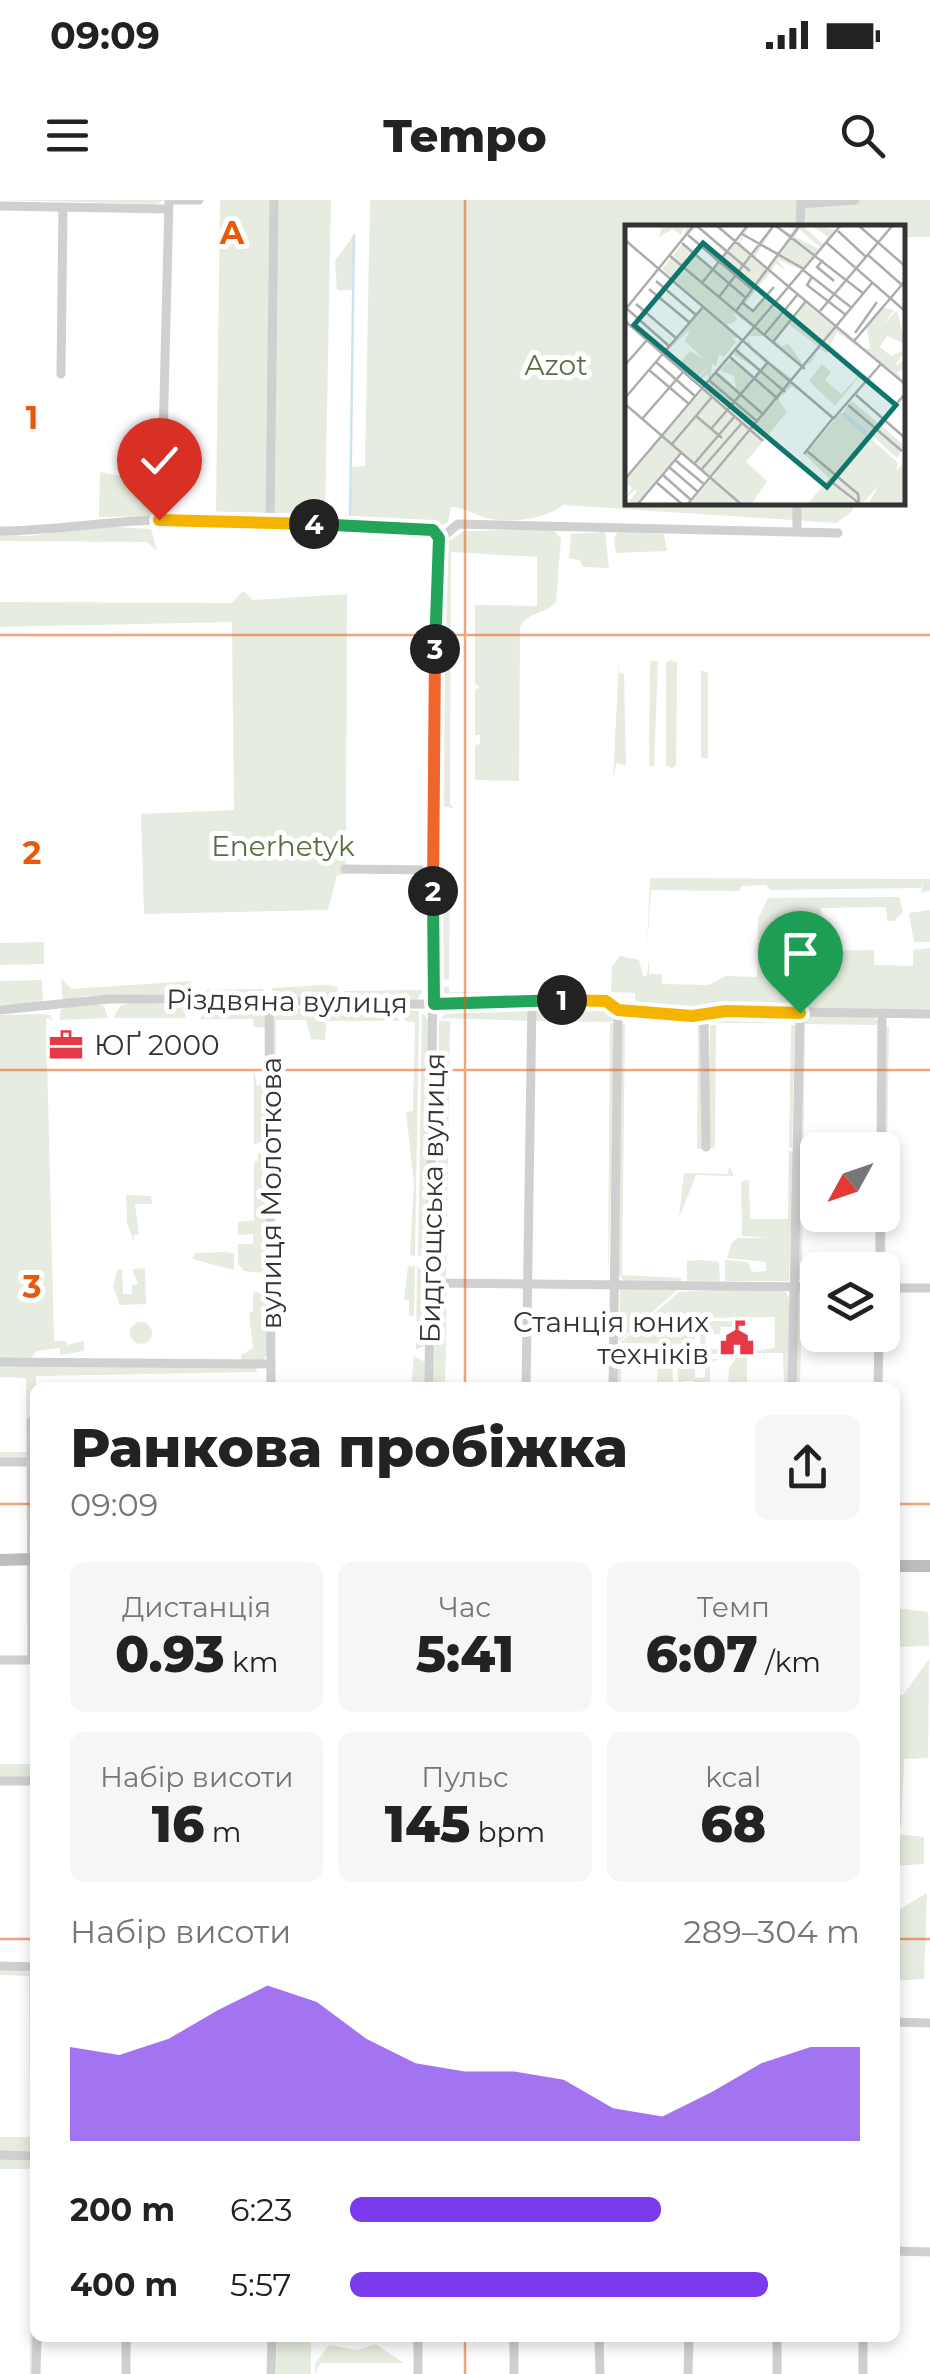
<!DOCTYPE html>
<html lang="uk">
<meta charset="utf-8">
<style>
:root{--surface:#fff;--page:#f6f6f6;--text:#222;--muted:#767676;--accent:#7c3aed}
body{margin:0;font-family:Montserrat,sans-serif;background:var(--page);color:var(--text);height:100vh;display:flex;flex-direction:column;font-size:38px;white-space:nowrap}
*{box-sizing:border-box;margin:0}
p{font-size:32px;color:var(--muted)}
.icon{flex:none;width:55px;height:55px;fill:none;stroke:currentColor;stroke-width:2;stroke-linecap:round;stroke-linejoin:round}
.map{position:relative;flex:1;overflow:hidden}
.panel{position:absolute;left:30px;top:1182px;width:870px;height:960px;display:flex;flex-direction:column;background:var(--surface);border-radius:15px;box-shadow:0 5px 15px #0003}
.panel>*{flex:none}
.needle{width:65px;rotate:230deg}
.controls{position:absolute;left:800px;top:932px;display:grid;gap:20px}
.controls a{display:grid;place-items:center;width:100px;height:100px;border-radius:15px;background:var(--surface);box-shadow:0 5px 15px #0003;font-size:50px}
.pin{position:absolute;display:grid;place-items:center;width:85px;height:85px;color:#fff;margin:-102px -42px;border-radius:50% 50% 50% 0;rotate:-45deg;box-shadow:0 0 10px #0007}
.pin .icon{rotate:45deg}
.km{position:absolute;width:50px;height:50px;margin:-25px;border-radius:50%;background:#222;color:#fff;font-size:28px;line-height:50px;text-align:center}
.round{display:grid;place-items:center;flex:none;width:105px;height:105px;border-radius:15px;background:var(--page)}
.head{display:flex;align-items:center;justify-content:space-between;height:170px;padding:0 40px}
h1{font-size:55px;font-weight:800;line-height:75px}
.stats{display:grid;grid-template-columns:repeat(3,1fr);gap:15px;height:170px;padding:10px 40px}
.stats div{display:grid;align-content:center;border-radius:15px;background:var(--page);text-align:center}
.stats b{font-size:50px;font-weight:800}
.stats small{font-size:28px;font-weight:400}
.stats p{font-size:28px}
.chart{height:280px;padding:20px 40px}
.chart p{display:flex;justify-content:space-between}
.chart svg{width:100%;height:180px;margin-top:10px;fill:var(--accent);opacity:.7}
ul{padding:0 40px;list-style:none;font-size:32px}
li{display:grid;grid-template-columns:160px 120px 1fr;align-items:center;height:75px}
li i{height:25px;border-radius:12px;background:var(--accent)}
.status{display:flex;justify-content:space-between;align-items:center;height:70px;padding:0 50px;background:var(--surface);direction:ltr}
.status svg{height:28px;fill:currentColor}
header{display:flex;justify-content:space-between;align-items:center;height:130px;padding:0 40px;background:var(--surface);font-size:45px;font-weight:800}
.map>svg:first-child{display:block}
.green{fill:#e6ecdf}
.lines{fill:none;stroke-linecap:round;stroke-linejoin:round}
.stream{stroke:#cfe2ee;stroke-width:2.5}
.street{stroke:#d0d0d0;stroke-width:9}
.secondary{stroke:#bdbdbd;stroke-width:12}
.split-1-casing{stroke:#fff;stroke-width:20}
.split-2-casing{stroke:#fff;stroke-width:20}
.split-3-casing{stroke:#fff;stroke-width:20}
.split-4-casing{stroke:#fff;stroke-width:20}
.split-5-casing{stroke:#fff;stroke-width:20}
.split-1{stroke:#f5b400;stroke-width:12}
.split-2{stroke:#22a559;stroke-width:12}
.split-3{stroke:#f0652b;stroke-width:12}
.split-4{stroke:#22a559;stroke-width:12}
.split-5{stroke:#f5b400;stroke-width:12}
.grid{fill:none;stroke:#e8590c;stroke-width:2.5;stroke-opacity:0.55}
.labels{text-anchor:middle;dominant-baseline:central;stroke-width:10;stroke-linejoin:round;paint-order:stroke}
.park-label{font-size:28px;fill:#56703f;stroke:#fff}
.street-label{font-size:28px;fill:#333;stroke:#fff}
.poi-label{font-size:28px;fill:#333;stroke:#fff;text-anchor:start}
.inset-river{fill:none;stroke:#cfe2ee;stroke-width:5}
.inset-road{fill:none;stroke:#adadad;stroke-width:2.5}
.view{fill:#0f766e;fill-opacity:0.15;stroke:#0f766e;stroke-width:5}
.inset-edge{fill:none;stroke:#333;stroke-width:5}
.grid-label{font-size:32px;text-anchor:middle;font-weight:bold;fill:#e8590c;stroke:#fff;stroke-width:10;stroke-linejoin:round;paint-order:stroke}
</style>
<div class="status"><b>09:09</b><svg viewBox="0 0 49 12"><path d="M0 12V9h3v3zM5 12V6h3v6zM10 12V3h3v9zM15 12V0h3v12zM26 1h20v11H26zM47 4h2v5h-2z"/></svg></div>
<header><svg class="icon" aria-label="menu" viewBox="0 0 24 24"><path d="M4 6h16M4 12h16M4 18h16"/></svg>Tempo<svg class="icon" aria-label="search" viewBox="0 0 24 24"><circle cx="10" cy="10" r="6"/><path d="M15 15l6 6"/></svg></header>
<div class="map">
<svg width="930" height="2174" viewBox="0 0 930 2174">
<rect width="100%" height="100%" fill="#fff"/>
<g class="green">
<path d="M0,0H163L158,4Z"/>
<path d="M220,0H331L325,316L216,314Z"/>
<path d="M370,0H930V37H903L902,28H628V302L855,303L852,311L837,323L563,305C545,320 506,324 483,317C471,313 465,308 451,307L448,322L439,327L418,321L350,325L351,267L365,266Z"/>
<path d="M354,35V90H337L335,61Z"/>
<path d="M150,266V278H161L156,316L99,317L100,272L134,279L140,267Z"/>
<path d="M100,326L151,329L157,351L147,342L0,341V335L30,336Z"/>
<path d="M553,329L561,339L556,401C547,415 529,410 520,427L519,581L475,580V545L480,544V535H475V489L480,488L475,483V405L537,406V357L451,352L450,604L454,608L445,607L439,601L442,346L464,331Z"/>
<path d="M605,332L609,368L583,367L580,360L569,358L571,334Z"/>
<path d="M618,332L664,334L667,351L616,353L614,337Z"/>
<path d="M243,391L253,400L347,394L346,674L337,675L328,710L144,714L141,614L234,610L232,422L0,427V402L232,403Z"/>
<path d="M619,460V473L624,474L626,565L616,563L613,581Z"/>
<path d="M670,460L677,462L676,566L672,568L666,565V463Z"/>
<path d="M650,461H658L654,566H649Z"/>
<path d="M701,470L708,473V558H701Z"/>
<path d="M441,678L450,680L449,780L439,778Z"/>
<path d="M650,678L930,679V691L921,692L924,680L921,688L770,690L766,685L741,686L740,691L651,690L647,748Z"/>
<path d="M899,697L903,712L894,721H887L886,707L821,708L822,751L874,750V765L913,766V750L930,748V812L694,813L627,809L635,807V793L611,792L612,766L620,756L639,760L643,776H647L649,759V774H662V784L709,785L726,776L757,777L758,719L768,698Z"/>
<path d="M930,710V742H914L909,713Z"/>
<path d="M44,742V764L0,765V743Z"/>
<path d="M61,779L72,789L191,781L192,790L264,789V792L85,796L63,802Z"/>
<path d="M42,780L43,803L0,805V781Z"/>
<path d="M325,785L338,787L336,795L329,800L272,792V788Z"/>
<path d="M449,786V792H593L587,796L441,797L439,789Z"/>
<path d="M423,790L417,800L353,801L343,794L344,791Z"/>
<path d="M245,801L265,807V828L254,827L253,819H200L209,804Z"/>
<path d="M92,802L104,806L108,818L59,820L61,809Z"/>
<path d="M136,802L179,805L185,809V818H113L121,805Z"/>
<path d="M528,805L529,821L440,818L456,808Z"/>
<path d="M586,805L612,810L615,822L534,821L535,806Z"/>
<path d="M288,808L395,812L399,821H326L325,840L311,839L306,820H276L275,1090L273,819L276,811Z"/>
<path d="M407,810L419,811L415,1056L410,1055L414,984L406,912L413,911L415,822L404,821Z"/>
<path d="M422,813L429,820L426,1054L418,1056Z"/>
<path d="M40,814L50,815L53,820L46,818L54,1141H66L67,1145L84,1141V1151L60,1155V1148L37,1151L31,1158L0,1159V815Z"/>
<path d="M720,814L794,816L796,823H710Z"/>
<path d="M810,815L875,817L880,825L800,824Z"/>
<path d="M439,821H450L446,1079L436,1075Z"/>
<path d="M610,823L616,824L608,1081Z"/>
<path d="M621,824H625L622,1075L682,1078L679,1083L626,1082L618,1075Z"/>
<path d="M698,825H703V949H697Z"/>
<path d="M710,825H716L715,947L708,949Z"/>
<path d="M791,825L795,826L792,947H789Z"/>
<path d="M801,826H805L802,1063L801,1080H796Z"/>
<path d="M884,827H889L885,1081H883Z"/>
<path d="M254,870L257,886L267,881V939L254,945Z"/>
<path d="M789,951L794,952L789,1081H725V1060L748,1062L752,1072L766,1071V1062L727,1058L732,1042L738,1038H768L742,1036L741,981L749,980L750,1019H788Z"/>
<path d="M258,952L266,958L264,1073L244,1071L238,1064V1044H253V1034L238,1035V1022L254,1020V961H258Z"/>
<path d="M729,966L734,976L696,975L679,1018L684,973L728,974Z"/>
<path d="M126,995L151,996L152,1004H135L139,1035H134V1042L127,1023Z"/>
<path d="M228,1052L234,1054V1070L192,1059L195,1053Z"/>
<path d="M701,1060L719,1062L720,1081H687V1061Z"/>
<path d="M408,1066H415L414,1116H409V1100L404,1099Z"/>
<path d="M417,1067L426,1073L421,1135L426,1136L424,1146L416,1150Z"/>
<path d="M145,1068L146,1104L120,1105L113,1086L117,1070L122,1069L123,1094H132V1085L138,1084L132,1069Z"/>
<path d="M447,1086L445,1187L434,1188L435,1092Z"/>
<path d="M758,1087L785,1092L790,1099L789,1187H784L783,1153H747V1187H728L729,1168L739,1153L775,1148V1117L696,1118V1136L690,1144L620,1143L679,1092Z"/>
<path d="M620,1088L678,1089L619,1142Z"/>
<path d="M817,1089V1094H802L800,1187L794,1188L797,1090Z"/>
<path d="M253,1091L267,1096V1154L263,1160H241V1155L253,1148L249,1113L253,1112Z"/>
<path d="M712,1121H738V1127H721L720,1134H706L705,1149H718V1154H701L700,1130Z"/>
<circle cx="141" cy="1133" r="11"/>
<path d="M624,1148L672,1151L673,1187H657L658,1152L622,1151L621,1187L616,1188L617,1152Z"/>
<path d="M678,1155L695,1156V1178L705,1177V1159H718L710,1163V1187H694L693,1181H683L678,1187Z"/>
<path d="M414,1156L425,1162V1187L411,1188Z"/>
<path d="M0,1165L256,1167L257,1172L36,1176L35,1246L30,1182L29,1258H0V1252H27L26,1178L0,1177Z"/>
<path d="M895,1408L928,1412L929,1446L895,1447Z"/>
<path d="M929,1459L928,1558L904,1559L901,1627L895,1629V1495H903Z"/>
<rect x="0" y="1564" width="35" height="13"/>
<path d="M895,1634L924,1637V1664L895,1666Z"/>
<path d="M927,1693L924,1779L895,1781V1712Z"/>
<path d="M0,1768L35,1773V1935H30L29,1776L0,1775Z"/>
<path d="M0,1937H35V1951L0,1952Z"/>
<path d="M0,1958H26L35,1968L34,2174H30L32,1969H0Z"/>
<path d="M277,2138H311V2174H276Z"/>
<path d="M375,2144L404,2163H320L315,2174V2164L329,2145L358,2150Z"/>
</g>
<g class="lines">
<path class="stream" d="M350,318L354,35"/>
<g class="street">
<path d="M169,0H199"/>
<path d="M801,4L855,0"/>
<path d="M0,6L168,9"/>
<path d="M800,28L801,3"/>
<path d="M61,174L63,7"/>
<path d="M161,320L169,0"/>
<path d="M270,320L274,0"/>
<path d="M0,331C53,331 106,321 160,320C250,319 338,325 427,327L439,338"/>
<path d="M797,331V302"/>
<path d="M345,669L433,670"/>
<path d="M269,799L271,1188"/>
<path d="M0,810L109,799H269L363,805L607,801L618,810L693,816L726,811L930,814"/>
<path d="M704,815L706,947"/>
<path d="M881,950L882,813"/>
<path d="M880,1070V1015"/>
<path d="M431,1083L818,1087"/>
<path d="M882,1088H930"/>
<path d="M0,1162L271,1164"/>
<path d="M429,1188L437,342L458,324L838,333"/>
<path d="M526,1188L532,800"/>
<path d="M613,1188L618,810"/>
<path d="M792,1188L800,813"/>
<path d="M878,1188L879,1135"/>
<path d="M31,1221L32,1460"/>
<path d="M0,1262H35"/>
<path d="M0,1460H35"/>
<path d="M0,1581H35"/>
<path d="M0,1766L35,1767"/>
<path d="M895,1822L930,1823"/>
<path d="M0,1955L35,1956"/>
<path d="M895,2051L930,2052"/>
<path d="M599,2138L600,2174"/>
<path d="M36,2174L37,2138"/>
<path d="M126,2174V2138"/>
<path d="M271,2174L272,2138"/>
<path d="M418,2174V2138"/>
<path d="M514,2174V2138"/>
<path d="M688,2174L689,2138"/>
<path d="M777,2174V2138"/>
<path d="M863,2174V2138"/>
</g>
<g class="secondary">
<path d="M0,1360L35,1359"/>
<path d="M895,1366H930"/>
</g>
</g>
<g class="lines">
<g class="split-1-casing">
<path id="split-1" d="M562,800L606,801L618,810L692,816L726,811L800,813"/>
</g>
<g class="split-2-casing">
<path id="split-2" d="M433,691L434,804L562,800"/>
</g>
<g class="split-3-casing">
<path id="split-3" d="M433,691L435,449"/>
</g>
<g class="split-4-casing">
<path id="split-4" d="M314,324L433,330L439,338L435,449"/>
</g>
<g class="split-5-casing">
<path id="split-5" d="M159,320L314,324"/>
</g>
<use href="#split-1" class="split-1"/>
<use href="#split-2" class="split-2"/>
<use href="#split-3" class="split-3"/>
<use href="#split-4" class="split-4"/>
<use href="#split-5" class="split-5"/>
</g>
<path class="grid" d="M465,0V1188M0,435H930M0,870H930M0,1304H35M895,1304H930M0,1739H35M895,1739H930M465,2138V2174"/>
<defs>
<g id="office-bare" transform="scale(2.7)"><path d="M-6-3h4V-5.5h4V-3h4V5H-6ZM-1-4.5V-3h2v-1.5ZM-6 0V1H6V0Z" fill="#e63946" stroke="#fff" stroke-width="2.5" paint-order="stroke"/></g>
<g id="civic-bare" transform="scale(2.7)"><path d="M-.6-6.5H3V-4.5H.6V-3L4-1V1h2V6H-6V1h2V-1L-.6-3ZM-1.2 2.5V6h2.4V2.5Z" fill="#e63946" stroke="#fff" stroke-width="2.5" paint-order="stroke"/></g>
</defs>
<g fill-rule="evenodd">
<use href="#office-bare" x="66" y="845"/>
<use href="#civic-bare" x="737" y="1138"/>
</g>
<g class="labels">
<g class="park-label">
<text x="556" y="165">Azot</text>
<text x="283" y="646">Enerhetyk</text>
</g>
<g class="street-label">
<text transform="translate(287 801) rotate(1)">Різдвяна вулиця</text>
<text transform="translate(271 993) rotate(-90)">вулиця Молоткова</text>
<text transform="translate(432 998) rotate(-89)">Бидгощська вулиця</text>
</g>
<g class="poi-label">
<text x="94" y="845">ЮҐ 2000</text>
<text x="709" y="1122" text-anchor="end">Станція юних<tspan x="709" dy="32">техніків</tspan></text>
</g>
</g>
<g transform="translate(625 25)">
<rect width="280" height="280" fill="#fff"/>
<path d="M37,0H73L102,26L109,17L89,0L110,17L111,20L125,0L120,11L127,15L119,11L114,19L128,31L135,20L128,16L136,18L147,0L167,9L169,0H177L198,19L203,12L187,0L211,5L196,23L174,4L170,12L194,24L165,59L170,53L163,47L170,52L176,45L152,34L160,45L151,39L146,46L163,60L145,48L120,79L128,85L148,62L141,74L148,80L163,64L150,83L157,87L171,70L159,89L165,94L179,77L244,130L212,107L202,128L195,124L166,157L178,168L167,161L153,174L162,187L121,237L142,256L126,280H64L86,254L103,267L87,253L92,247L84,253L56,227L11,280L2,275L6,274L12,266L10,265L0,273L7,263L0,255L86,156L83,150L73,155L83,141L72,153L55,138L65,126L79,134L60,116L65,104L39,129L79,82L37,44L58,18L87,43L92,38L65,10L94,35L100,28L72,2L60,13V1L56,10L48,4L34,12ZM149,2L165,12L157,28H154L142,22V23L153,31L144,44L130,32ZM149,81L124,111H139L178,143L168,154L128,125L123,112V123L141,139L135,144L114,126L116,122L108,129L134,145L129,152L107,133L95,145L109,151L111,163L93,147L86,151L87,138L91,141L94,129L99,132L111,117L107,113H114L102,100L112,95L109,88L128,103ZM163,99L195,123L186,138L179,141L163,118L157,122L151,116ZM264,76L259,83L269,85L258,100L272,85L280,119L262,111L255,122L266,131L280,125L270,141L280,135V144L272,147L278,156L239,123L245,124L242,103L231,114L237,120L214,101L231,114ZM197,139L206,147L200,155L216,169L239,146L210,181L184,156ZM227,176L280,221L272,233L219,185ZM216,187L273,238L271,246L280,237V280H243L253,261L238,278L209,260L232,280H182L204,253L180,230Z" fill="#e6ecdf" fill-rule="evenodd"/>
<path class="inset-river" d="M218,188L242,209"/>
<path class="inset-road" d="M91,0L164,62M150,0L239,69M233,0L280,41M72,1L125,46M213,6L241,32M117,9L179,44M63,10L128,65M0,15L208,193L179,229M57,18L121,73M202,18L280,86M243,30L277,60M45,31L180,144M198,35L192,42L209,56M178,45L227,83M187,52L182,60L221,90M31,56L71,90M77,58L123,0M164,62L280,159M24,64L65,98M94,72L149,0M118,78L128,86L149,62M11,79L51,113M1,83L44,121M0,85L69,0M111,86L175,0M195,86L268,0M0,96L138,216M230,108L252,77M139,110L173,69M229,116L280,56M148,117L181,76M111,125L160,167M105,132L153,174M31,137L71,172M0,140L22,115M24,145L64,179M91,148L139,190M85,156L133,197M231,170L280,213M0,173L78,82M0,179L117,280M223,180L277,226M71,191L97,213M17,194L58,147M208,194L256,139M258,194L280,169M86,204L143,137M47,219L87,172M182,226L233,269L234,278M50,235L80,260M69,239L110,191M44,242L73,267M76,245L117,198M38,250L66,275M211,251L208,258L235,279M0,254L216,0M31,257L58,280M12,280L56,228M62,280L247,58"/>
<path class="view" d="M78,18L271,180L202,262L9,100Z"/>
<rect width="280" height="280" class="inset-edge"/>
</g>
<g class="grid-label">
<text x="232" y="44">A</text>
<text x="32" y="229">1</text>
<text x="32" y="664">2</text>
<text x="32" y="1098">3</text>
</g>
</svg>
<div class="controls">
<a><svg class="needle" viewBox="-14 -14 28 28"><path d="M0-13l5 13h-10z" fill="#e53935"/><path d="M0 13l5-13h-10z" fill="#767676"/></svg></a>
<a><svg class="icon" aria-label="layers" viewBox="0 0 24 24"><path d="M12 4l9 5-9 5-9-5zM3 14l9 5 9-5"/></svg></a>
</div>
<div class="pin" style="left:800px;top:813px;background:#1e9e55"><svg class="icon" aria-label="arrive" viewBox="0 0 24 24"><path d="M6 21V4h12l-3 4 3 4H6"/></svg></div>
<div class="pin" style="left:159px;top:320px;background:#d93025"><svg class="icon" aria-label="check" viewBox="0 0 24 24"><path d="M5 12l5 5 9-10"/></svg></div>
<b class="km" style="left:562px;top:800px">1</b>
<b class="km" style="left:433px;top:691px">2</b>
<b class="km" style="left:435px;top:449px">3</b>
<b class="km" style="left:314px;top:324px">4</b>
<section class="panel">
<div class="head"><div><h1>Ранкова пробіжка</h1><p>09:09</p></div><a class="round"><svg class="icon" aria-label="share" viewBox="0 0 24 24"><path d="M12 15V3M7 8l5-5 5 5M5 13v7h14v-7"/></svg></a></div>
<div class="stats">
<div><p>Дистанція</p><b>0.93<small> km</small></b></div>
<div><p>Час</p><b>5:41</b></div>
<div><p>Темп</p><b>6:07<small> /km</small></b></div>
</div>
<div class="stats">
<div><p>Набір висоти</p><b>16<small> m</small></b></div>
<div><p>Пульс</p><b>145<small> bpm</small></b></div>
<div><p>kcal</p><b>68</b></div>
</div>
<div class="chart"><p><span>Набір висоти</span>289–304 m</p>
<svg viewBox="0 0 160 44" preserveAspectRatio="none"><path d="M0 44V21L10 23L20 19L30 12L40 6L50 10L60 19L70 25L80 27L90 27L100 29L110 36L120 38L130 32L140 25L150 21L160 21V44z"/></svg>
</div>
<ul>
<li><b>200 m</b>6:23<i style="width:61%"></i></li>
<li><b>400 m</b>5:57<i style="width:82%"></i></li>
</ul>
</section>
</div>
